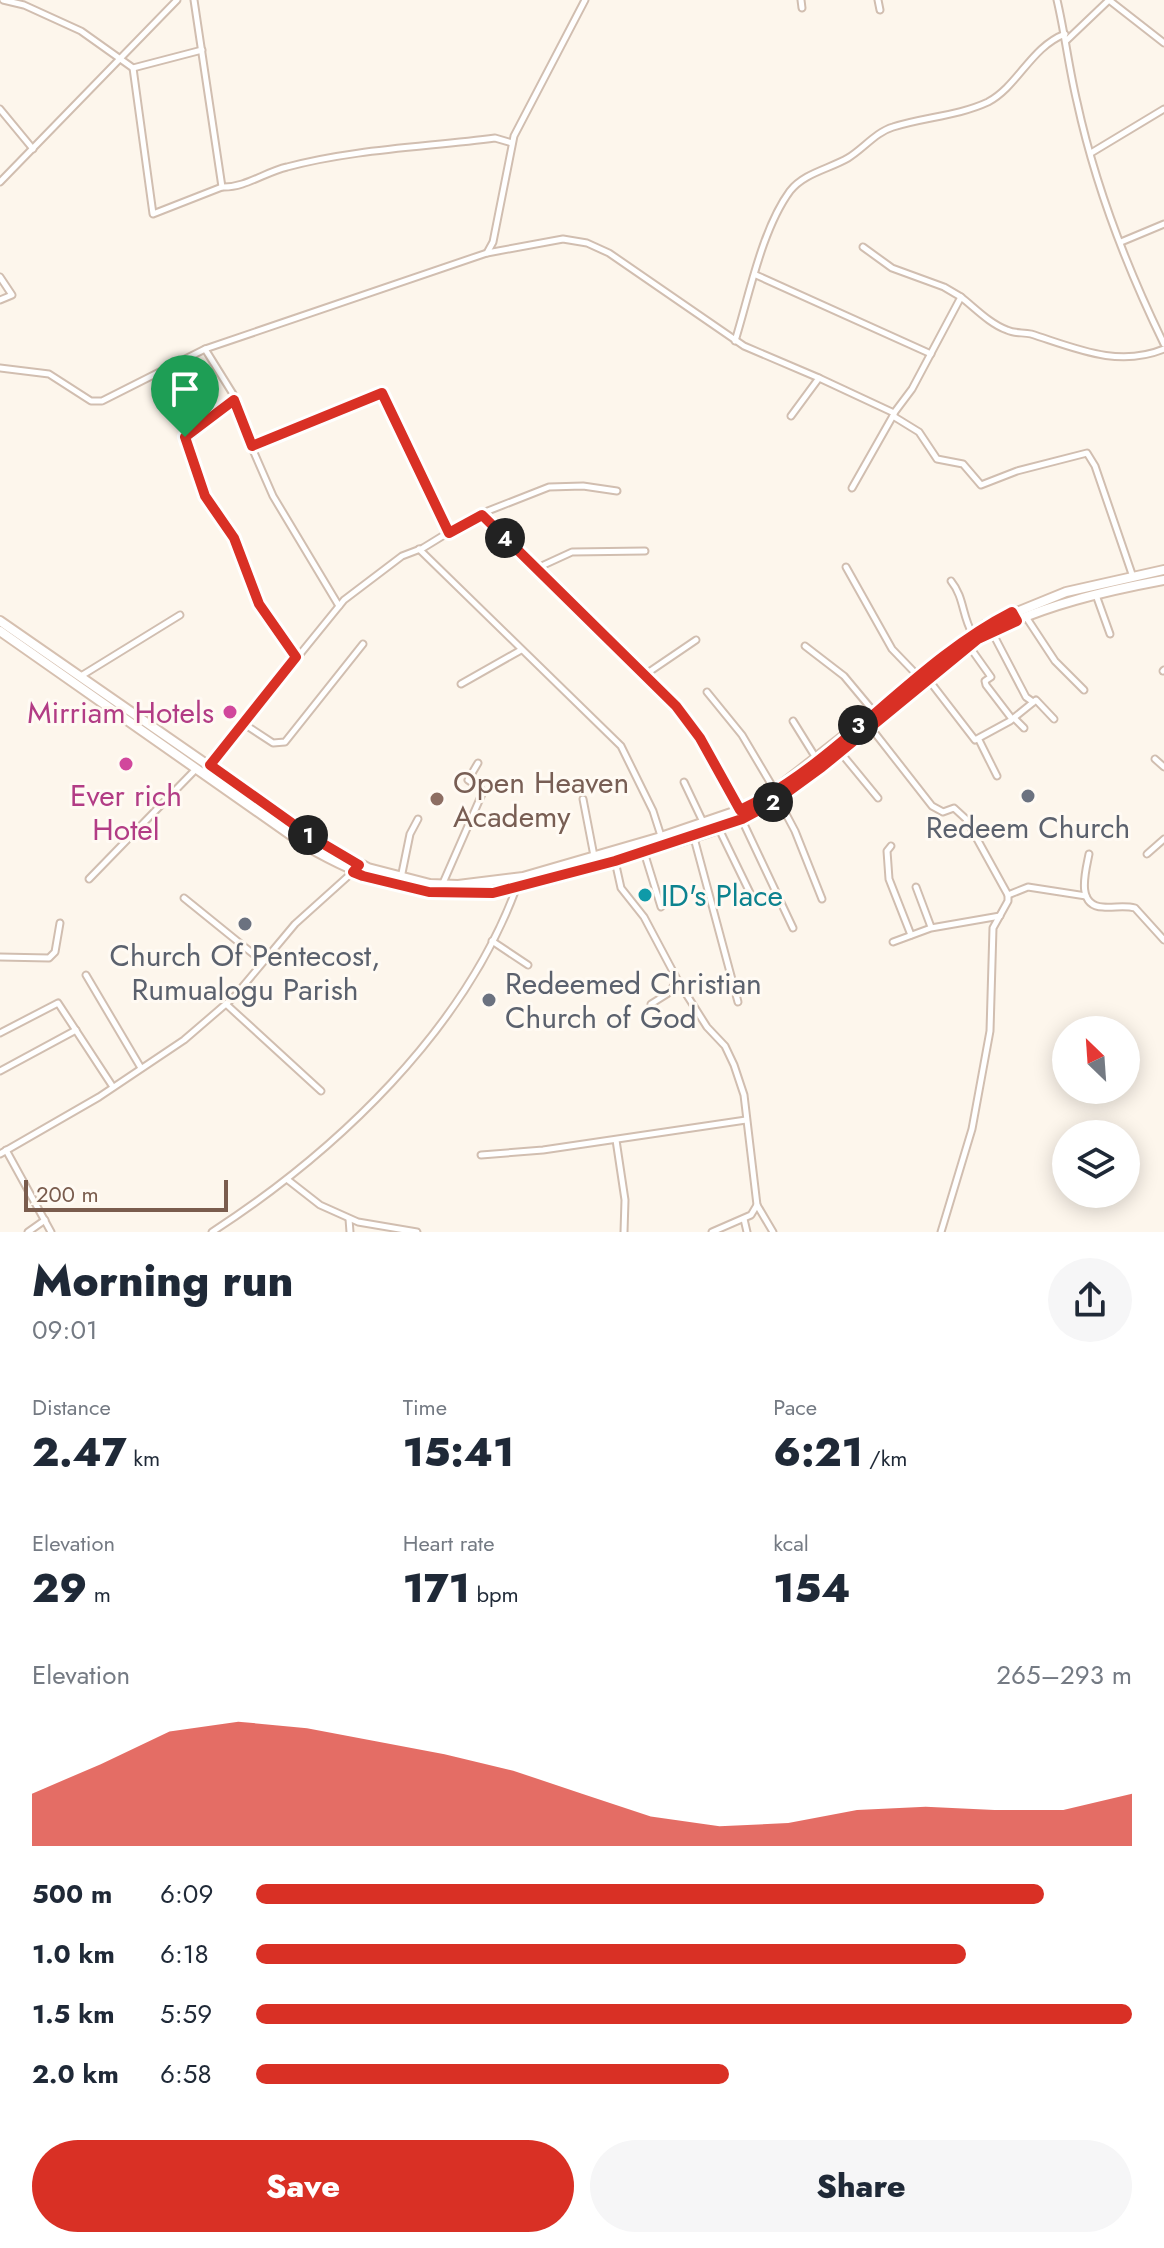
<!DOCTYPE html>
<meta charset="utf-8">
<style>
:root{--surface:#fff;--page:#f6f6f7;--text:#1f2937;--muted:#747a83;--accent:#d93025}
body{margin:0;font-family:Jost,sans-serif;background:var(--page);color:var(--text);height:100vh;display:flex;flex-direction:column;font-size:30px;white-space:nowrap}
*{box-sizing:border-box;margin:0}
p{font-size:26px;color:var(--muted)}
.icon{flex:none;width:44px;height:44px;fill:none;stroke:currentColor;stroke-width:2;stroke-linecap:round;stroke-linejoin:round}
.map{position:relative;height:1232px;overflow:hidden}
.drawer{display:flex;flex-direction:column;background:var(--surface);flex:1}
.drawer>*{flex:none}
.needle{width:52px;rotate:335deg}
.tools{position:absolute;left:1052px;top:1016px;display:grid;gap:16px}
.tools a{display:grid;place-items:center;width:88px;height:88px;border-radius:50%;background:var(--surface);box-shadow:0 4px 20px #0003;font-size:40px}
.scale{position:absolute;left:24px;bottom:20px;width:204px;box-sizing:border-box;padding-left:8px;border:4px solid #7a5c4d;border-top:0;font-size:22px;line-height:28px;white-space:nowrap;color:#7a5c4d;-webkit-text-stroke:6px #fffaf3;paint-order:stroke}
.pin{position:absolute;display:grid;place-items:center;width:68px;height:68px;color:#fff;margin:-82px -34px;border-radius:50% 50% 50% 0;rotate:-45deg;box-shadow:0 0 8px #0007}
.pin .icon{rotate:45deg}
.km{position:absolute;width:40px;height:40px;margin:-20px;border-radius:50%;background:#222;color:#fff;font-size:22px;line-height:40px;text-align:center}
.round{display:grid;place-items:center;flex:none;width:84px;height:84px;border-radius:42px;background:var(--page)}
.overview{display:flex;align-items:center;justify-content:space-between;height:136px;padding:0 32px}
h1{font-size:44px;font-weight:800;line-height:60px}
.stats{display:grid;grid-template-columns:repeat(3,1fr);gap:12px;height:136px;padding:8px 32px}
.stats div{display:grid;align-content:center}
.stats b{font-size:40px;font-weight:800}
.stats small{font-size:22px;font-weight:400}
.stats p{font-size:22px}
.chart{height:224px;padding:16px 32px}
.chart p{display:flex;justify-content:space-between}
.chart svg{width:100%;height:144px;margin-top:8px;fill:var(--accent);opacity:.7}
.action{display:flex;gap:16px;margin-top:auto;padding:16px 32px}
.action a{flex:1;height:92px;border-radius:48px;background:var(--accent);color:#fff;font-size:32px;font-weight:800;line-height:92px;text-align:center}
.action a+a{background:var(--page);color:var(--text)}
ul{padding:0 32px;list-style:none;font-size:26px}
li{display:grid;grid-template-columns:128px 96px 1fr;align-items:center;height:60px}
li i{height:20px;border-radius:10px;background:var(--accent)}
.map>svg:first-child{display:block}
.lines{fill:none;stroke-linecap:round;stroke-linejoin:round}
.stream{stroke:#a5d3da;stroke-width:2}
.minor-casing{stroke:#d1beb0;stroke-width:9}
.secondary-casing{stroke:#d6c0b0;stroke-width:12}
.minor{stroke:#fff;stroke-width:5}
.secondary{stroke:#fff;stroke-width:8}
.route-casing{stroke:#fff;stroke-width:16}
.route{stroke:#d93025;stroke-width:10}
.hotel-dot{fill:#d1479c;stroke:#fffaf3;stroke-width:3}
.worship-dot{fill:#6b7280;stroke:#fffaf3;stroke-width:3}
.education-dot{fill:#8d6e63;stroke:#fffaf3;stroke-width:3}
.culture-dot{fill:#0f9aa8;stroke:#fffaf3;stroke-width:3}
.labels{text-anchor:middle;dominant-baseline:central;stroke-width:6;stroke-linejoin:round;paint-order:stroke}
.hotel-label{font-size:30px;fill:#b23c85;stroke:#fffaf3;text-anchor:end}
.education-label{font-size:30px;fill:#785e54;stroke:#fffaf3;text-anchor:start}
.worship-label{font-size:30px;fill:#5b616d;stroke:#fffaf3}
.culture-label{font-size:30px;fill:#0d838f;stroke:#fffaf3;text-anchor:start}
</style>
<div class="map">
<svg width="1164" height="1232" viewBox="0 0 1164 1232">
<rect width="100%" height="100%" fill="#fdf6ec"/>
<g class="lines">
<path class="stream" d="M335,892L349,879"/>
<g class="minor-casing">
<g id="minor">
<path d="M3,0L24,5L81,31L133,68L202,50"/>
<path d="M194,0L222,187C245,188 265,172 287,167C354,149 427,147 495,138L512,143"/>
<path d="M801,0L802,8"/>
<path d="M878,0L880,10"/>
<path d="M1057,0C1065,34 1069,69 1077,102C1095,185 1127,268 1164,344"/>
<path d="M1109,0L1164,43"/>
<path d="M1067,40L1109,0"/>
<path d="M133,68L153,214L222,187"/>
<path d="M0,109L33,149"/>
<path d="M1091,153L1164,109"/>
<path d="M0,182L177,0"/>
<path d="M1121,242L1164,224"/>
<path d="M487,253L493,242L514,136L585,0"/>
<path d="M756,275L931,354"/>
<path d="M0,277L12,295L0,300"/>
<path d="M961,297C975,308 990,324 1007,330C1015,334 1023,332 1031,334C1075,348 1118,368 1164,349"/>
<path d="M735,341C749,296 762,229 790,191C804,173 829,169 848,158C863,149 876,132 893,127C924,117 958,116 988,102C1018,86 1031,47 1065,34"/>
<path d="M205,349L233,394L239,418L273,496L339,606"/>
<path d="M0,368L49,374L91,401H102L205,349L487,253L563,239L587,243L609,253L744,346L819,378L791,416"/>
<path d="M819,378L894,413L912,389L961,297L944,287L892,268L863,247"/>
<path d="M234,400L185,437L205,496L234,538L259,604L296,657"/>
<path d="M893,416L919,432L937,459L963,464L981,485L1017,471L1087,453L1095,466L1133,577"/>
<path d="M252,446L382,393L449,533"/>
<path d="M852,488L894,414"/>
<path d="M480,514L676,706L700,738L740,810"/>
<path d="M419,549L621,746L653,811L661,836"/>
<path d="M846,567L892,649L918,676"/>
<path d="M535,569L572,552L645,551"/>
<path d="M951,581C964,597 962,615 972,633"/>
<path d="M1096,595L1110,634"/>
<path d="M1026,617L1055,661L1084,690"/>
<path d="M992,632L1026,697L1033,702"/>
<path d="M805,646L844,676L874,712"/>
<path d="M969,646L991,677L985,681L986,685L1012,719"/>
<path d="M1163,671L1164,670"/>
<path d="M646,674L696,640"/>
<path d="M81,676L180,615"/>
<path d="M928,679L975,740L1010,721L1036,700L1054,719"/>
<path d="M461,684L521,650"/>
<path d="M707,692L742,735L774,789"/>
<path d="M1014,718L1024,728"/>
<path d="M793,721L816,758"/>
<path d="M244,724L273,743L285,742L363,644"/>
<path d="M871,728L932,806L943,812L954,808L966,819L1008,895V901L993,928L990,1031L972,1129L941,1232"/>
<path d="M979,740L997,776"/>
<path d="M841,753L878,798"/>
<path d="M1155,759L1164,767"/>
<path d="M210,765L344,600L402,556L423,548L475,516L549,487L583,486L617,491"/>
<path d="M684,782L703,822"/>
<path d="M583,799L594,856"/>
<path d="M778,799L795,831L822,899"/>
<path d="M742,820L793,928"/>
<path d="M719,829L754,901"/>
<path d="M694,838L738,1002"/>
<path d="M891,846L887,851L889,879L911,935"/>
<path d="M644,852L661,907"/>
<path d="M1089,854C1086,870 1075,906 1103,907C1114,908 1124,905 1135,908L1164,940"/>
<path d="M1147,854L1164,839"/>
<path d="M615,861L621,888L644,917L678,981L667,994L651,1004"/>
<path d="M401,878L410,834L418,819"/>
<path d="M89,879L196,769"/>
<path d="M443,883L482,794L481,789L468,780L478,763"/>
<path d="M916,887L931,927"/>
<path d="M1008,895L1028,887L1086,896"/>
<path d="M184,898L263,962"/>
<path d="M492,941L528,965"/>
<path d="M893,942L931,928L1000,916"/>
<path d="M0,957L49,958L55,952L60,923"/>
<path d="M86,975L141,1068"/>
<path d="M678,981L707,1027L725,1046L734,1065L744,1095L757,1205L751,1215L712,1232"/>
<path d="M226,1004L321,1091"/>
<path d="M0,1033L58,1003L113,1087"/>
<path d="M0,1071L76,1030"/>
<path d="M616,1140L625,1200L624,1232"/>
<path d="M6,1150L51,1232"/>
<path d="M0,1154L99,1097L184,1040L234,997L295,924L355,870"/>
<path d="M481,1155L543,1150L746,1120"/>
<path d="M288,1180L320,1205L358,1222L417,1232"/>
<path d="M757,1205L773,1232"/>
<path d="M349,1219L350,1232"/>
<path d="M744,1219L747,1232"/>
<path d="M28,1232L45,1220"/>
<path d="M212,1232C337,1151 463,1031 516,889"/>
</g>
</g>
<g class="secondary-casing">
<g id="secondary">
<path d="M0,621L310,836L368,868L430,884L458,885L523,877L661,837L740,810L775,790L985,625L1066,592L1164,570"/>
<path d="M0,631L305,845C435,921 507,894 641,853C689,839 740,826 781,797C812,775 844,752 872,727C908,694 947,654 991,632C1045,605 1105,591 1164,580"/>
</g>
</g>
<use href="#minor" class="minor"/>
<use href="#secondary" class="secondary"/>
</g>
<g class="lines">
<g class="route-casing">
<path id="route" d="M382,393L449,533L482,515L676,706L700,738L740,810C839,764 912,663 1012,612L1017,621L978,639L822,767L774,802L742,819L615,861L493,893L429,892L363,876L353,872L359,865L310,836L210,765L296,657L259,604L234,538L205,496L185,437L234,400L252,446Z"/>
</g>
<use href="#route" class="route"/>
</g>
<g class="hotel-dot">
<circle cx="230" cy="712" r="8"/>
<circle cx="126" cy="764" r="8"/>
</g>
<g class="worship-dot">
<circle cx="1028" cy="796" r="8"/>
<circle cx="245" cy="924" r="8"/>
<circle cx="489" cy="1000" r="8"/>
</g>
<circle class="education-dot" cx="437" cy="799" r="8"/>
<circle class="culture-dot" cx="645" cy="895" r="8"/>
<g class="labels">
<g class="hotel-label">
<text x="214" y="712">Mirriam Hotels</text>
<text x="126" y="795" text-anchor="middle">Ever rich<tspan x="126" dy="34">Hotel</tspan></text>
</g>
<g class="education-label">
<text x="453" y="782">Open Heaven<tspan x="453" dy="34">Academy</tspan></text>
</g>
<g class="worship-label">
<text x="1028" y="827">Redeem Church</text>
<text x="245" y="955">Church Of Pentecost,<tspan x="245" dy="34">Rumualogu Parish</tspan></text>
<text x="505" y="983" text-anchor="start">Redeemed Christian<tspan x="505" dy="34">Church of God</tspan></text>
</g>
<g class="culture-label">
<text x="661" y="895">ID's Place</text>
</g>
</g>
</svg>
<div class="tools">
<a><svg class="needle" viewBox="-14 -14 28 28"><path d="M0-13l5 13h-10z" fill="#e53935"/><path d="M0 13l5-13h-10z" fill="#747a83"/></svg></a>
<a><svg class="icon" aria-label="layers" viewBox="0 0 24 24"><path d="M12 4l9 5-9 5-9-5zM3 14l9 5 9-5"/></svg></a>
</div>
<div class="scale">200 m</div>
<div class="pin" style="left:185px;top:437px;background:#1e9e55"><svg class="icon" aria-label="arrive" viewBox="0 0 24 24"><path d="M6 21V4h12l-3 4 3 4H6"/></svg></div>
<b class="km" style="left:308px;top:835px">1</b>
<b class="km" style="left:773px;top:802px">2</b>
<b class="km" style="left:858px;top:725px">3</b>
<b class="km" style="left:505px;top:538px">4</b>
</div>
<section class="drawer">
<div class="overview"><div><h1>Morning run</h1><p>09:01</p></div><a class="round"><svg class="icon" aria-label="share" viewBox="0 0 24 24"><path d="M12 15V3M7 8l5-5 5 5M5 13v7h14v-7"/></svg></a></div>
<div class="stats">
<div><p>Distance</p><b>2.47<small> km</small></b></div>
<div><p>Time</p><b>15:41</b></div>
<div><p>Pace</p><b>6:21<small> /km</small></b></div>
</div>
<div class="stats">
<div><p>Elevation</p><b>29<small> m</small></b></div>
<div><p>Heart rate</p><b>171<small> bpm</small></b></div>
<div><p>kcal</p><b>154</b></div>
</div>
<div class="chart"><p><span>Elevation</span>265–293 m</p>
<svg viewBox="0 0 160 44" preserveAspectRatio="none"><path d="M0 44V28L10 19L20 9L30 6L40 8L50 12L60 16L70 21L80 28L90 35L100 38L110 37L120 33L130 32L140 33L150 33L160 28V44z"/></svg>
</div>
<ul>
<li><b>500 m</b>6:09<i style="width:90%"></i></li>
<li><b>1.0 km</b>6:18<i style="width:81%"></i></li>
<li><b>1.5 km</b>5:59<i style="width:100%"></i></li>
<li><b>2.0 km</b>6:58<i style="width:54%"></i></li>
</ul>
<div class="action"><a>Save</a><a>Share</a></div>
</section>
